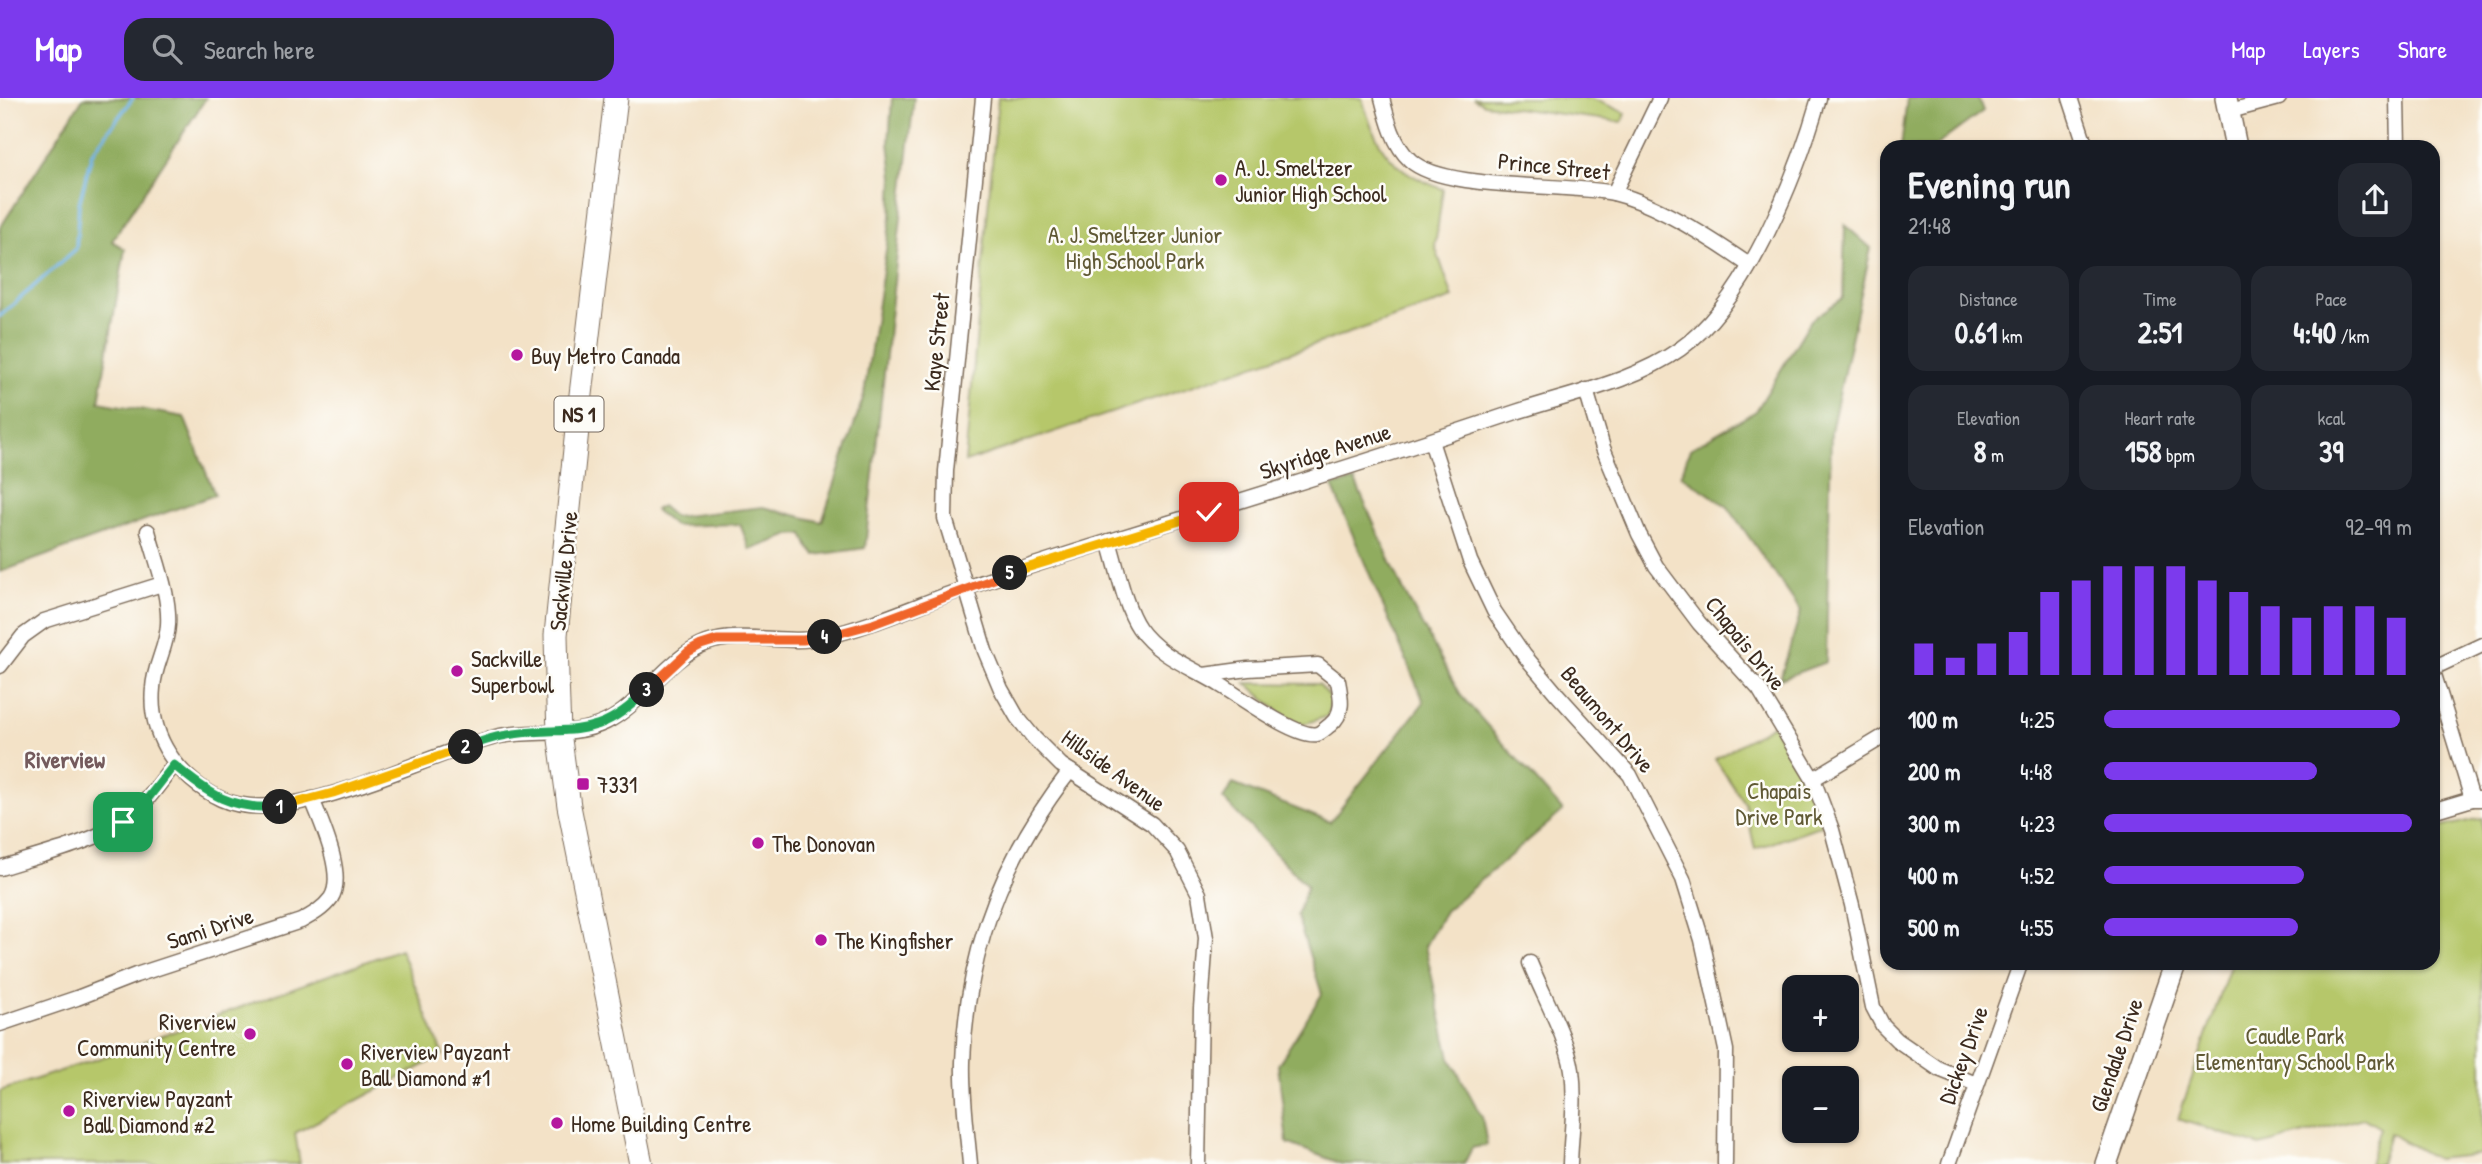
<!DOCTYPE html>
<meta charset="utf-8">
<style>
:root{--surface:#171b24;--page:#242831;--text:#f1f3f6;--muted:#9ea1a6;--accent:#7c3aed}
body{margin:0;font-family:"Patrick Hand",sans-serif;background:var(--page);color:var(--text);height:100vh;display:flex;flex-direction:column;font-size:26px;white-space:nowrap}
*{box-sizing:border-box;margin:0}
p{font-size:23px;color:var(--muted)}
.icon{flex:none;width:38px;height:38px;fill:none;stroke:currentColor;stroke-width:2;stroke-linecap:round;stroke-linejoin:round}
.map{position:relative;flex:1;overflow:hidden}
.drawer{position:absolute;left:1880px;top:42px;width:560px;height:830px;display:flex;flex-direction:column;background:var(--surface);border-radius:21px;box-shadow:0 2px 5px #0004}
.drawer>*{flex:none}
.buttons{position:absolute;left:1782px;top:877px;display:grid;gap:14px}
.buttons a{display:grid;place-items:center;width:77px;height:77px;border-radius:14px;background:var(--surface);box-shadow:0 2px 5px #0004;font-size:35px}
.pin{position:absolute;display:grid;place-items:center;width:60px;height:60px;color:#fff;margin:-30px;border-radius:14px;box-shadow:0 4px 10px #0006}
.km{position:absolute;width:35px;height:35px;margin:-18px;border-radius:50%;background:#222;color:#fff;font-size:19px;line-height:35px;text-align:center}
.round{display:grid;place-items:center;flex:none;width:74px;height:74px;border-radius:21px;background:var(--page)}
.overview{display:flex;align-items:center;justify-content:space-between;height:119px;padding:0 28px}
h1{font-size:38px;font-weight:700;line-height:52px}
.stats{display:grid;grid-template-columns:repeat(3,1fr);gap:10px;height:119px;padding:7px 28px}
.stats div{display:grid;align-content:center;border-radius:18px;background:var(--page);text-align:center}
.stats b{font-size:30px;font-weight:700}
.stats small{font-size:19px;font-weight:400}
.stats p{font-size:19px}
.chart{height:196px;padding:14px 28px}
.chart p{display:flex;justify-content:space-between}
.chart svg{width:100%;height:126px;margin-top:7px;stroke:var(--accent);stroke-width:6}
ul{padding:0 28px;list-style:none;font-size:23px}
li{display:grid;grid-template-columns:112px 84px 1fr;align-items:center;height:52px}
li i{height:18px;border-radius:9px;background:var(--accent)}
header{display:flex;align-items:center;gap:42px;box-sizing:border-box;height:98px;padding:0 35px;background:var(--accent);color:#fff}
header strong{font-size:33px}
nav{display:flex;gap:38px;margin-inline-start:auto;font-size:24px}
.search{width:490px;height:63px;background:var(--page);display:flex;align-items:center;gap:18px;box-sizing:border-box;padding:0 24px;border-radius:21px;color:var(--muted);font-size:26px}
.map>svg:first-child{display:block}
.green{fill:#b6c76a;stroke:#787844;stroke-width:2}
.forest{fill:#90ac5e;stroke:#666b3e;stroke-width:2}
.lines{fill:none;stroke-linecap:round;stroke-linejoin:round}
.stream{stroke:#70b2e5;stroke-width:3.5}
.street-casing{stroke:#7b6a59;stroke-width:17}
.secondary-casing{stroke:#7b6a59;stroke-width:24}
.primary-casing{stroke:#7b6a59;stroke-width:25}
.street{stroke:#fff;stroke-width:14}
.secondary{stroke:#fff;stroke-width:21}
.primary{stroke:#fff;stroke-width:23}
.split-1-casing{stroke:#fff;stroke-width:14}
.split-2-casing{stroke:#fff;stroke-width:14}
.split-3-casing{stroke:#fff;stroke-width:14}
.split-4-casing{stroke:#fff;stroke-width:14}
.split-5-casing{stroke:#fff;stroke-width:14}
.split-6-casing{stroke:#fff;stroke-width:14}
.split-1{stroke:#22a559;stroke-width:9}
.split-2{stroke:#f5b400;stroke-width:9}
.split-3{stroke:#22a559;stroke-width:9}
.split-4{stroke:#f0652b;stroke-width:9}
.split-5{stroke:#f0652b;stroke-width:9}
.split-6{stroke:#f5b400;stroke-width:9}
.poi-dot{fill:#b5179e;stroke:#fdfcf7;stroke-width:2.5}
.labels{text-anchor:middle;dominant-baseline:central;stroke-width:5;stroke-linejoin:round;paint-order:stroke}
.shield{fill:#fdfcf7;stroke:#75695f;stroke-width:2}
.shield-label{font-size:21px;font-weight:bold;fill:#3b2a1e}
.street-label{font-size:23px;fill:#3b2a1e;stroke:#fdfcf7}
.poi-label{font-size:23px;fill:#3b2a1e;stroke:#fdfcf7;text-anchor:start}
.park-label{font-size:23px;fill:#605935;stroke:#fdfcf7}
.neighbourhood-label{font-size:24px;font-weight:bold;fill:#745b5d;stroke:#fdfcf7}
</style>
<header>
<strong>Map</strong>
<div class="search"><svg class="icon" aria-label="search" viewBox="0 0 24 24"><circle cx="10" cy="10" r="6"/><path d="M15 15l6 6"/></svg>Search here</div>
<nav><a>Map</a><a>Layers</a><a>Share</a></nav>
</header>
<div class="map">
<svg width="2482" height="1066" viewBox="0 0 2482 1066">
<rect width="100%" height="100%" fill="#fdfcf7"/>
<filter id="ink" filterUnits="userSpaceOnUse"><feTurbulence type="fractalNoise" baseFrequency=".0143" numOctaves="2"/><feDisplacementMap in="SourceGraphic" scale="14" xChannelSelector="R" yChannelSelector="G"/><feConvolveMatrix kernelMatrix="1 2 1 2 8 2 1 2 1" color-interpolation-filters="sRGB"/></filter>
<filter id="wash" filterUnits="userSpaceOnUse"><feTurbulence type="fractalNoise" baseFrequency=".00686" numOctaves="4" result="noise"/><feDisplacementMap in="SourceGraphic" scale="28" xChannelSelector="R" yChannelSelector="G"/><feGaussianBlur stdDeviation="1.57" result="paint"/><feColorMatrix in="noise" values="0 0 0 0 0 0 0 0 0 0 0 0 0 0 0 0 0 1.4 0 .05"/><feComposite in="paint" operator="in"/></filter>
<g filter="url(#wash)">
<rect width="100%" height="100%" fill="#f3e2c7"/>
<g class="green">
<path d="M998,0H1362C1376,50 1392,74 1443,91L1435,148L1453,200L965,364Z"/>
<path d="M1473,0H1591L1626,15L1622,24L1484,6Z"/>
<path d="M1246,585L1319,586L1331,600L1328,618L1301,627L1277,612Z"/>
<path d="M1773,627L1811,694L1822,727L1755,751L1745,706L1715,661Z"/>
<path d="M2482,720V1056L2436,1061L2389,1035L2380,1066H2369L2380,1030L2363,1020L2260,1048L2178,1021L2231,865L2432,864L2433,731Z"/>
<path d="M400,851L443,957L295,1035L300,1066H0V993L118,954Z"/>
</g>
<g class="forest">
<path d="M83,0H206L112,143L125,151L99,304L184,319L215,397L0,474V130Z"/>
<path d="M892,0H914L865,450L816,457L809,450L803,436L790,437L750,452L740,426L674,428L655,412L661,408L674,419L763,409L822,424L864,297L891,119L893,79L889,45Z"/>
<path d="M1907,0H1978L1983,13L1934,49H1901Z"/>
<path d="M1845,127L1871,150L1831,333L1826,564L1780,581L1801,513L1728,409L1681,377L1690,351L1756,313L1811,222L1843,200Z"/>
<path d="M1355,383L1405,496L1462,599L1563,713L1445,813L1425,848L1450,960L1482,1019L1487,1047L1472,1050L1464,1066H1342L1287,1045L1278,967L1322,896L1297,818L1307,788L1223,701L1233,686L1330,724L1424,604L1332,388Z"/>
</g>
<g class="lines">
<path class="stream" d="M0,218L76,151L79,106L92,55L133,0"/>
</g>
</g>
<g filter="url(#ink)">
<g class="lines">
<g class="street-casing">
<g id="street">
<path d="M983,0L946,373L945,420L985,553L1001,591L1017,619L1034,640L1061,667L1152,726L1177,753L1199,796L1206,840L1201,910L1198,1066"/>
<path d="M1382,0C1387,20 1394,48 1410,62C1442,93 1566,85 1613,95C1656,105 1713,142 1749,167"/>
<path d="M2070,0L2086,49"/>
<path d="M2397,0L2398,49"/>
<path d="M2230,13L2279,0"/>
<path d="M1614,95L1660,0"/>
<path d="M1586,292L1603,350L1639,436L1656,468L1699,525L1759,591L1813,681L1832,732L1852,807L1873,909L1883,928L1897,942L1939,971L1976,986"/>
<path d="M1431,343L1470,463L1494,513L1524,557L1556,595L1630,677L1683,781L1702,842L1726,952L1725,1066"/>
<path d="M148,433C156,463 170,497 168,527C167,549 154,568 153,590C148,639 179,681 221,701C290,733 427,654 500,638C534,631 573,640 606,624C644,605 666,560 707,545C744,532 786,548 824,539C873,528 919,506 966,490C1014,473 1062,458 1110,443C1244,402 1377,361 1510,316C1566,297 1632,285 1680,251C1747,204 1797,77 1819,0"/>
<path d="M1109,443C1117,468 1124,508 1139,530C1159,559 1194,570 1222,588C1240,599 1298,641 1317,636C1321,635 1327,629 1330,627C1345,615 1341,599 1338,583L1318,567L1248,571L1204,577"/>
<path d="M0,568L23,538L44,523L162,486"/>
<path d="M2432,570L2472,701"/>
<path d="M2433,570L2482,547"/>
<path d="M1813,681L1886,637"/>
<path d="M2432,713L2472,701H2482"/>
<path d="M0,770C37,758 92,745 123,724C144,709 158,687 174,667"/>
<path d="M1530,865C1542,895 1568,942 1572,972C1576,1003 1571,1035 1570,1066"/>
<path d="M0,926L77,900L136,877L301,823C312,817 323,811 331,800C346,777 321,724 312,701"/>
<path d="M970,1066C967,1033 962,998 963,964C966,855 1003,758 1070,673"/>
<path d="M1949,1066L2021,864"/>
</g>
</g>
<g class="secondary-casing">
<g id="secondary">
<path d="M2226,0L2236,49"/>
<path d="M2106,1066L2176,864"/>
</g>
</g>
<g class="primary-casing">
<path id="primary" d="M616,0L578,322L556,537L557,579L559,634L569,708L641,1066"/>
</g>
<use href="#street" class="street"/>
<use href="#secondary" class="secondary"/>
<use href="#primary" class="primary"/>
</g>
</g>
<g class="lines" filter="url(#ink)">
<g class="split-1-casing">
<path id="split-1" d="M123,724L145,704L174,667C210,697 231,712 280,709"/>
</g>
<g class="split-2-casing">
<path id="split-2" d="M280,709L333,695L466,649"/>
</g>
<g class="split-3-casing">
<path id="split-3" d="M466,649C478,645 490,640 502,638C567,625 593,648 647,592"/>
</g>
<g class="split-4-casing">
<path id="split-4" d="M647,592L688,554L701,547L717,542H803L825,539"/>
</g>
<g class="split-5-casing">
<path id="split-5" d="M825,539L873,526L1010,475"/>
</g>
<g class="split-6-casing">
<path id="split-6" d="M1010,475L1209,414"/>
</g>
<use href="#split-1" class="split-1"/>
<use href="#split-2" class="split-2"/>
<use href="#split-3" class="split-3"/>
<use href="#split-4" class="split-4"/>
<use href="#split-5" class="split-5"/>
<use href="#split-6" class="split-6"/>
</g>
<g class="poi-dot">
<circle cx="1221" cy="82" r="7"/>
<circle cx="517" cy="257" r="7"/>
<circle cx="457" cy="573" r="7"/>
<rect x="576" y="679" width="14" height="14" rx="3.5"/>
<circle cx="758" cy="745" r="7"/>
<circle cx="821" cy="842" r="7"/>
<circle cx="250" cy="936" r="7"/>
<circle cx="347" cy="966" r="7"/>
<circle cx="69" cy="1013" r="7"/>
<circle cx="557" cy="1025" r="7"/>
</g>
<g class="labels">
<rect class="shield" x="554.5" y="298.5" width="49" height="35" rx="5"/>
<g class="shield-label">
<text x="579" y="316">NS 1</text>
</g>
<g class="street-label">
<text transform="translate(1554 68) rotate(6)">Prince Street</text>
<text transform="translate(936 244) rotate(-84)">Kaye Street</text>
<text transform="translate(1325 353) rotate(-18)">Skyridge Avenue</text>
<text transform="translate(563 473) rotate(-84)">Sackville Drive</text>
<text transform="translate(1746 545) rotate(51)">Chapais Drive</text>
<text transform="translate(1608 621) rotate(50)">Beaumont Drive</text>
<text transform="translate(1114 672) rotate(36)">Hillside Avenue</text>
<text transform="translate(210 830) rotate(-18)">Sami Drive</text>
<text transform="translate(1963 957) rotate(-70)">Dickey Drive</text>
<text transform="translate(2116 957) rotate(-71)">Glendale Drive</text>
</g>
<g class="poi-label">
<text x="1235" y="69">A. J. Smeltzer<tspan x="1235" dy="26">Junior High School</tspan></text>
<text x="531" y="257">Buy Metro Canada</text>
<text x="471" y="560">Sackville<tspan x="471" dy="26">Superbowl</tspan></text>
<text x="597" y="686">7331</text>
<text x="772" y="745">The Donovan</text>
<text x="835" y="842">The Kingfisher</text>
<text x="236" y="923" text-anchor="end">Riverview<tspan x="236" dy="26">Community Centre</tspan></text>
<text x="361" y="953">Riverview Payzant<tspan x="361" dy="26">Ball Diamond #1</tspan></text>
<text x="83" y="1000">Riverview Payzant<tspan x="83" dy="26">Ball Diamond #2</tspan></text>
<text x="571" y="1025">Home Building Centre</text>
</g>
<g class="park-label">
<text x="1135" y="136">A. J. Smeltzer Junior<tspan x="1135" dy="26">High School Park</tspan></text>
<text x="1779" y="692">Chapais<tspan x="1779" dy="26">Drive Park</tspan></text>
<text x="2295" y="937">Caudle Park<tspan x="2295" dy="26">Elementary School Park</tspan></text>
</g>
<g class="neighbourhood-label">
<text x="65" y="661">Riverview</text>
</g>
</g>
</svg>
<div class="buttons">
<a>+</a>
<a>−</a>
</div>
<div class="pin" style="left:123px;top:724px;background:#1e9e55"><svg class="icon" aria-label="arrive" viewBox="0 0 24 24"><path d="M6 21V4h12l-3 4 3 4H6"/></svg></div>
<div class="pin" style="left:1209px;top:414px;background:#d93025"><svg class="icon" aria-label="check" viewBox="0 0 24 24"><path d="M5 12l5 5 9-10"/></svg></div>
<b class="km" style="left:280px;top:709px">1</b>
<b class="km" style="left:466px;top:649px">2</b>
<b class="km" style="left:647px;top:592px">3</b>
<b class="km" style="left:825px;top:539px">4</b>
<b class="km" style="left:1010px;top:475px">5</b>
<section class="drawer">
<div class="overview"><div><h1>Evening run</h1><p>21:48</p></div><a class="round"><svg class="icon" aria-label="share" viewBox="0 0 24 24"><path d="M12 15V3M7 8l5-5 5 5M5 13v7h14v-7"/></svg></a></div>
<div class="stats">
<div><p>Distance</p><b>0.61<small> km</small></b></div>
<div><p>Time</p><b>2:51</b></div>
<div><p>Pace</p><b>4:40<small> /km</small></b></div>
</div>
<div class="stats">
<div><p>Elevation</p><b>8<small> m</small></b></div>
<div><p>Heart rate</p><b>158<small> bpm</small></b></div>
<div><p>kcal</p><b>39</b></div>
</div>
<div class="chart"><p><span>Elevation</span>92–99 m</p>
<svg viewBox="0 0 160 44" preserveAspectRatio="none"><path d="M5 44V33M15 44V38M25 44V33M35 44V29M45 44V15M55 44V11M65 44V6M75 44V6M85 44V6M95 44V11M105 44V15M115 44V20M125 44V24M135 44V20M145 44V20M155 44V24"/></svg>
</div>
<ul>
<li><b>100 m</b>4:25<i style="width:96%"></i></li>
<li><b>200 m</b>4:48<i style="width:69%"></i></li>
<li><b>300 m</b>4:23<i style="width:100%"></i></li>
<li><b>400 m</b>4:52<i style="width:65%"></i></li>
<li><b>500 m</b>4:55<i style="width:63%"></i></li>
</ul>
</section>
</div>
